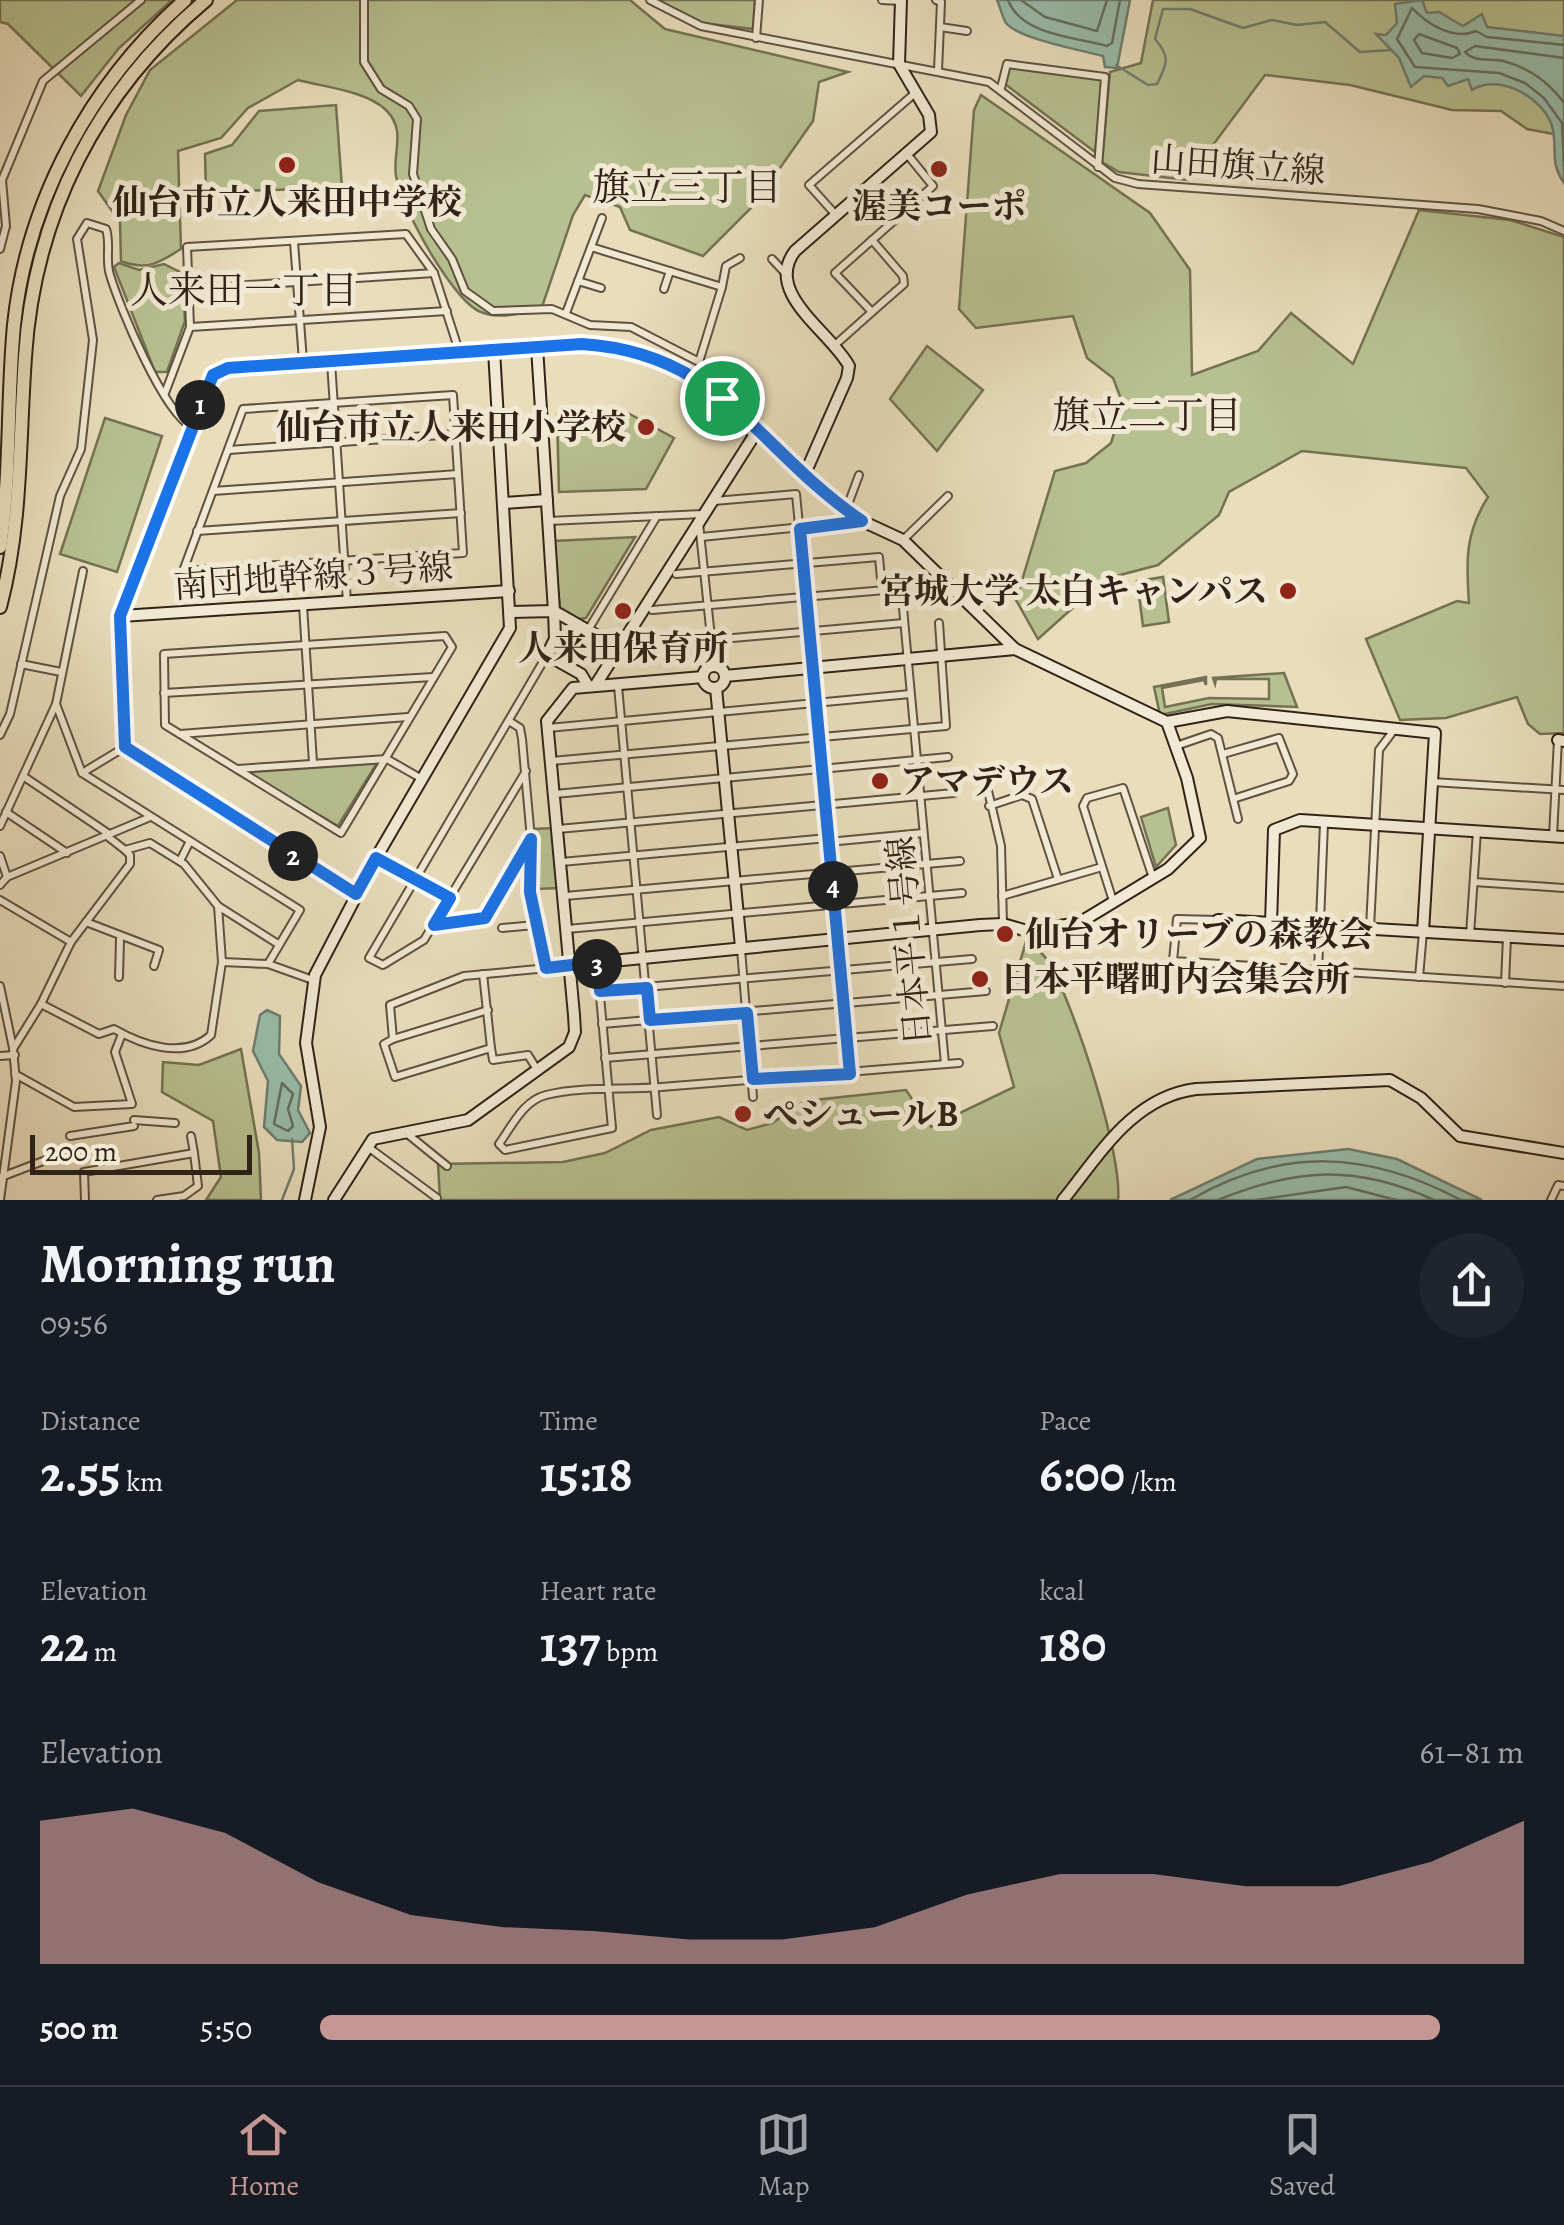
<!DOCTYPE html>
<meta charset="utf-8">
<style>
:root{--surface:#171b24;--page:#20242c;--text:#f1f3f6;--muted:#9ea1a6;--line:#363941;--accent:#c59692}
body{margin:0;font-family:Alegreya,"Noto Serif JP",serif;background:var(--page);color:var(--text);height:100vh;display:flex;flex-direction:column;font-size:38px;white-space:nowrap}
*{box-sizing:border-box;margin:0}
p{font-size:32px;color:var(--muted)}
.icon{flex:none;width:55px;height:55px;fill:none;stroke:currentColor;stroke-width:2;stroke-linecap:round;stroke-linejoin:round}
.map{position:relative;height:1200px;overflow:hidden}
.details{display:flex;flex-direction:column;background:var(--surface);flex:1}
.details>*{flex:none}
.scale{position:absolute;left:30px;bottom:25px;width:222px;box-sizing:border-box;padding-left:10px;border:5px solid #312318;border-top:0;font-size:28px;line-height:35px;white-space:nowrap;color:#312318;-webkit-text-stroke:8px #f1e9d3;paint-order:stroke}
.pin{position:absolute;display:grid;place-items:center;width:85px;height:85px;color:#fff;margin:-42px;border:5px solid #fff;border-radius:50%;box-shadow:0 2px 10px #0007}
.km{position:absolute;width:50px;height:50px;margin:-25px;border-radius:50%;background:#222;color:#fff;font-size:28px;line-height:50px;text-align:center}
.round{display:grid;place-items:center;flex:none;width:105px;height:105px;border-radius:52px;background:var(--page)}
.headline{display:flex;align-items:center;justify-content:space-between;height:170px;padding:0 40px}
h1{font-size:55px;font-weight:700;line-height:75px}
.figures{display:grid;grid-template-columns:repeat(3,1fr);gap:15px;height:170px;padding:10px 40px}
.figures div{display:grid;align-content:center}
.figures b{font-size:50px;font-weight:700}
.figures small{font-size:28px;font-weight:400}
.figures p{font-size:28px}
.chart{height:280px;padding:20px 40px}
.chart p{display:flex;justify-content:space-between}
.chart svg{width:100%;height:180px;margin-top:10px;fill:var(--accent);opacity:.7}
ul{padding:0 40px;list-style:none;font-size:32px}
li{display:grid;grid-template-columns:160px 120px 1fr;align-items:center;height:75px}
li i{height:25px;border-radius:12px;background:var(--accent)}
.tabs{display:flex;justify-content:space-around;align-items:center;height:140px;border-top:2px solid var(--line);background:var(--surface);font-size:28px;color:var(--muted)}
.tabs a{display:grid;justify-items:center;gap:5px}
.tabs .active{color:var(--accent)}
.map>svg:first-child{display:block}
.green{fill:#b7c090;stroke:#747254;stroke-width:2.5}
.water{fill:#99bdaa;stroke:#6f7f70;stroke-width:2.5}
.lines{fill:none;stroke-linecap:round;stroke-linejoin:round}
.shore{stroke:#657061;stroke-width:2.5}
.stream{stroke:#6f7f70;stroke-width:2.5}
.street-casing{stroke:#5f5241;stroke-width:10}
.secondary-casing{stroke:#312318;stroke-width:14}
.highway-casing{stroke:#312318;stroke-width:16}
.street{stroke:#f1e9d3;stroke-width:6}
.secondary{stroke:#f1e9d3;stroke-width:10}
.highway{stroke:#e9ddbc;stroke-width:12}
.route-casing{stroke:#fff;stroke-width:20}
.route{stroke:#1a73e8;stroke-width:12}
.poi-dot{fill:#8f2418;stroke:#f1e9d3;stroke-width:4}
.labels{text-anchor:middle;dominant-baseline:central;stroke-width:10;stroke-linejoin:round;paint-order:stroke}
.street-label{font-size:35px;fill:#312318;stroke:#f1e9d3}
.poi-label{font-size:35px;font-weight:bold;fill:#312318;stroke:#f1e9d3;text-anchor:start}
.neighbourhood-label{font-size:38px;fill:#312318;stroke:#f1e9d3}
</style>
<div class="map">
<svg width="1564" height="1200" viewBox="0 0 1564 1200">
<rect width="100%" height="100%" fill="#e9ddbc"/>
<filter id="stains"><feTurbulence type="fractalNoise" baseFrequency=".002" numOctaves="4"/><feColorMatrix values="0 0 0 0 .2 0 0 0 0 .09 0 0 0 0 .02 0 0 0 .5 -.17"/></filter>
<radialGradient id="worn" r=".72"><stop offset=".6" stop-color="#630" stop-opacity="0"/><stop offset="1" stop-color="#630" stop-opacity=".3"/></radialGradient>
<g class="green">
<path d="M0,0H172L119,48L81,96L8,24L0,22Z"/>
<path d="M237,0H630L665,29L848,72L819,82L813,121L754,205L703,256L630,230L620,207L585,195L573,215L542,307C523,313 500,320 481,312C453,302 400,205 396,176C392,152 407,131 386,110C367,91 324,87 298,80L248,108L221,138L178,151L181,249C159,263 147,271 121,261L120,222L98,191L126,115L150,70Z"/>
<path d="M657,0H755L753,29L701,23Z"/>
<path d="M1153,0H1564V136L1527,129L1501,111L1452,110L1350,85L1265,75L1187,180L1119,172L1102,162L1110,72L1141,63Z"/>
<path d="M1007,66L1104,78L1095,152L1005,84Z"/>
<path d="M981,95L1150,213L1190,270L1192,375L1258,351L1291,313L1353,364L1419,210L1510,220L1564,237V733L1540,734L1528,724L1517,697L1446,718L1400,720L1366,639L1457,601L1469,603C1466,561 1465,533 1488,497L1466,468L1302,451L1229,492L1219,515L1158,565L1105,579L1038,639L1016,600L1055,471L1086,463L1111,443L1123,404L1113,378L1087,358L1073,316L976,328L959,309L974,110Z"/>
<path d="M336,105L342,188L206,192L205,154L232,145L259,111Z"/>
<path d="M119,263L139,270L164,264L182,273L185,321L167,372H155L114,267Z"/>
<path d="M927,346L983,390L937,451L890,399Z"/>
<path d="M626,412L674,438L646,489L559,492L557,414Z"/>
<path d="M105,418L162,436L117,572L60,554Z"/>
<path d="M635,537L586,618L579,619L560,608L553,541Z"/>
<path d="M1163,577L1169,622L1143,626L1137,581Z"/>
<path d="M1284,673L1297,707L1212,704L1160,715L1154,687L1206,677V685L1204,680L1162,688L1165,707L1209,698L1269,699V679H1216L1215,684L1213,678Z"/>
<path d="M377,763L338,826L247,774L248,771Z"/>
<path d="M1168,808L1176,845L1156,867L1141,817Z"/>
<path d="M554,828L559,888L537,889L532,829Z"/>
<path d="M1027,938C1033,946 1043,953 1048,961C1073,1002 1123,1154 1118,1200H440L438,1164L563,1162L605,1153L651,1130L719,1117L747,1130L772,1123L805,1101L906,1090L931,1127L1014,1087L999,1033Z"/>
<path d="M241,1049L259,1153L261,1200H206L221,1177L213,1121L162,1092L163,1062L199,1065Z"/>
</g>
<g class="water">
<path d="M997,0H1130L1117,68L1105,67L1103,56C1081,50 1019,39 1006,23C1002,17 1000,6 997,0Z"/>
<path d="M1422,0L1427,13L1439,12L1463,26L1482,14L1487,27L1564,36V183C1550,163 1557,152 1553,130C1547,99 1499,72 1472,90L1468,79L1448,86L1442,78L1424,76L1411,87L1399,58L1376,34L1386,35L1397,23L1395,4Z"/>
<path d="M267,1010L280,1016L279,1054L301,1086L298,1110L310,1133L302,1142L277,1140L264,1127L268,1081L253,1051L260,1015Z"/>
<path d="M1348,1149L1397,1159L1482,1200H1170L1257,1159Z"/>
</g>
<g class="lines">
<g class="shore">
<path d="M1008,0C1021,35 1074,37 1107,46L1112,43L1120,0"/>
<path d="M1021,0L1045,17L1097,31L1107,0"/>
<path d="M1419,34L1457,48L1460,54L1452,58L1422,53L1414,40Z"/>
<path d="M1564,45L1487,37L1476,31C1453,41 1426,23 1412,8L1397,39L1415,67L1499,73L1525,83L1544,98L1562,123L1564,165"/>
<path d="M1564,58L1475,46L1465,52C1476,63 1488,58 1503,61C1528,67 1550,83 1564,103"/>
<path d="M282,1083L293,1094L288,1109L293,1126L288,1131L274,1124Z"/>
<path d="M1190,1200C1283,1146 1368,1151 1461,1200"/>
<path d="M1218,1200C1296,1168 1356,1164 1434,1200"/>
<path d="M1257,1200L1346,1187L1396,1200"/>
</g>
<g class="stream">
<path d="M1116,65L1148,85L1157,84C1167,64 1171,57 1155,39L1163,9H1190L1243,28L1272,20L1297,25L1325,22L1360,52L1391,50"/>
<path d="M282,1200L294,1169L292,1139"/>
</g>
<g class="street-casing">
<g id="street">
<path d="M364,0V62L381,89L409,106L417,119L413,174L431,229L452,259L465,291L493,311L552,309L590,325L631,327L699,362L714,390"/>
<path d="M650,0L701,26L989,82L1115,178L1138,184L1478,209L1541,221L1564,231"/>
<path d="M882,0L901,1"/>
<path d="M936,0L941,2L938,70"/>
<path d="M940,27L967,31"/>
<path d="M756,38L759,0"/>
<path d="M1001,88L1007,64L1105,77L1098,167"/>
<path d="M835,214L809,185L914,94"/>
<path d="M872,240L903,276L904,284L872,312"/>
<path d="M294,242L303,361"/>
<path d="M591,247L602,218"/>
<path d="M0,249L6,226L2,180L43,81L141,0"/>
<path d="M772,259L786,274"/>
<path d="M578,281L601,288"/>
<path d="M722,287L726,266L740,258"/>
<path d="M189,289L434,273"/>
<path d="M664,289L670,271"/>
<path d="M566,313L591,247L722,287L699,362"/>
<path d="M190,327L447,311"/>
<path d="M835,345L872,312L835,273L933,186L907,154"/>
<path d="M331,362L347,602"/>
<path d="M165,393L190,327L187,247L406,234L434,273L459,351"/>
<path d="M453,395L463,553L183,571L243,409Z"/>
<path d="M229,450L455,434"/>
<path d="M213,491L458,474"/>
<path d="M714,501L796,494L851,1074"/>
<path d="M846,510L859,475"/>
<path d="M548,521L703,514"/>
<path d="M699,523L714,666"/>
<path d="M197,531L461,513"/>
<path d="M701,537L862,521"/>
<path d="M903,540L948,496"/>
<path d="M676,574L879,557L882,590"/>
<path d="M303,605L313,763"/>
<path d="M652,610L897,589L902,597L945,1064"/>
<path d="M588,630L657,516"/>
<path d="M445,636L452,647L341,833L165,725L164,654Z"/>
<path d="M619,648L904,623"/>
<path d="M21,664L61,672"/>
<path d="M618,686L657,1115"/>
<path d="M164,693L433,677"/>
<path d="M56,704L82,773L300,910L268,964"/>
<path d="M509,721L520,728L522,739L531,839L530,892L546,968"/>
<path d="M548,728L910,694"/>
<path d="M180,734L408,717"/>
<path d="M0,735L10,714L60,496L81,449L93,340L77,239L87,223L106,229C111,244 105,260 110,275C120,308 163,412 192,427"/>
<path d="M1176,746L1211,734L1218,738L1238,819"/>
<path d="M1223,754L1279,738L1293,774L1289,781L1233,799"/>
<path d="M551,761L946,726L939,623"/>
<path d="M237,769L387,759L422,779"/>
<path d="M526,771L424,940L383,965L369,958L547,655"/>
<path d="M82,773L125,747"/>
<path d="M984,774L1001,846L1003,924"/>
<path d="M23,776L109,834"/>
<path d="M1432,782L1564,790"/>
<path d="M555,794L948,757"/>
<path d="M989,806L1022,795L1032,799L1058,879"/>
<path d="M6,812L67,853"/>
<path d="M0,826L56,704L83,571"/>
<path d="M558,829L954,793"/>
<path d="M107,836L125,850L150,843L184,864L218,906L278,944"/>
<path d="M1553,836L1558,740"/>
<path d="M828,842L923,833"/>
<path d="M0,856L7,877L0,885"/>
<path d="M377,858L449,898"/>
<path d="M180,861L189,843"/>
<path d="M561,862L828,838"/>
<path d="M7,877L148,818"/>
<path d="M1474,882L1564,888"/>
<path d="M565,896L960,861"/>
<path d="M1002,896L1102,867"/>
<path d="M0,900L71,942"/>
<path d="M1113,901L1083,806L1087,798L1123,788L1153,878"/>
<path d="M218,906L222,962"/>
<path d="M1218,920L1177,919L1173,961L1564,986"/>
<path d="M86,922L159,950L154,966"/>
<path d="M435,925L485,918L529,843"/>
<path d="M502,928L535,925"/>
<path d="M1370,928L1379,750L1394,730"/>
<path d="M567,929L962,893"/>
<path d="M1470,935L1477,831"/>
<path d="M741,949L753,1097"/>
<path d="M597,963C602,1018 607,1073 612,1128L505,1150L499,1144C512,1126 523,1101 546,1095C581,1086 624,1090 661,1087C760,1079 860,1071 959,1063"/>
<path d="M1318,971L1324,823"/>
<path d="M483,974L491,1048"/>
<path d="M119,977L120,939"/>
<path d="M1419,977L1423,932"/>
<path d="M1505,983L1507,937"/>
<path d="M0,986L13,1048"/>
<path d="M599,991L972,959"/>
<path d="M41,1004L71,942L130,864V855L125,850"/>
<path d="M602,1024L986,991"/>
<path d="M393,1039L488,1010"/>
<path d="M0,1056L15,1055"/>
<path d="M605,1058L993,1026"/>
<path d="M538,1071L528,1055L493,1060L491,1048L395,1077L384,1044L393,1039L390,1005L464,976L570,966"/>
<path d="M15,1074L74,1107L132,1104L115,1052L122,1034"/>
<path d="M134,1120L175,1123"/>
<path d="M405,1132L447,1166"/>
<path d="M70,1136L134,1126"/>
<path d="M191,1136L194,1153"/>
<path d="M368,1147L437,1198"/>
<path d="M1,1177L59,1155"/>
<path d="M0,1200L16,1081L13,1049L41,1004L99,1034L114,1029C142,1045 184,1060 211,1035L222,962L268,964L313,980"/>
<path d="M85,1200L84,1172L194,1153L198,1186L184,1196L157,1200"/>
<path d="M1551,1200L1558,1185L1564,1186"/>
</g>
</g>
<g class="secondary-casing">
<g id="secondary">
<path d="M537,347L554,611L555,639L547,655L581,674L587,684"/>
<path d="M804,476L847,378L849,366C831,332 763,293 795,251L931,132L929,115L899,64L901,0"/>
<path d="M504,503L547,500"/>
<path d="M511,612L554,611L619,648"/>
<path d="M121,616L509,591"/>
<circle cx="714" cy="677" r="11"/>
<path d="M725,676L1015,649L1167,722L1227,711L1435,733L1423,932"/>
<path d="M595,686L757,431L822,493L862,521L903,540L1015,649"/>
<path d="M716,688L741,947"/>
<path d="M1558,740L1564,741"/>
<path d="M356,894L130,753L122,738L121,616L213,375C235,359 532,347 582,344C666,350 697,376 757,431"/>
<path d="M1218,920L1564,940"/>
<path d="M1271,923L1274,830L1300,820L1564,837"/>
<path d="M571,965L980,925L1003,924L1027,931L1079,923L1168,869L1200,838L1187,778L1167,722"/>
<path d="M305,1200L320,1127L306,1043L315,975L376,858L510,628L494,350"/>
<path d="M334,1200L373,1139L468,1120L569,1047L575,1032L574,1015L547,721L573,688L703,677"/>
<path d="M1063,1200C1100,1154 1133,1097 1196,1089L1390,1080L1421,1098L1460,1136L1564,1153"/>
</g>
</g>
<g class="highway-casing">
<g id="highway">
<path d="M0,547C11,474 7,399 14,325C27,200 91,83 185,0"/>
<path d="M0,607C22,525 19,441 25,357C34,215 97,91 206,0"/>
</g>
</g>
<use href="#street" class="street"/>
<use href="#secondary" class="secondary"/>
<use href="#highway" class="highway"/>
</g>
<g class="lines">
<g class="route-casing">
<path id="route" d="M582,344C723,353 756,449 862,521L800,529L850,1074L753,1079L747,1013L650,1020L647,988L600,991L597,962L546,968L530,892L531,839L485,918L434,925L450,898L376,858L356,894L125,747L120,616L213,375L228,368Z"/>
</g>
<use href="#route" class="route"/>
</g>
<g class="poi-dot">
<circle cx="287" cy="165" r="10"/>
<circle cx="939" cy="169" r="10"/>
<circle cx="646" cy="427" r="10"/>
<circle cx="1288" cy="591" r="10"/>
<circle cx="623" cy="611" r="10"/>
<circle cx="880" cy="781" r="10"/>
<circle cx="1005" cy="934" r="10"/>
<circle cx="980" cy="979" r="10"/>
<circle cx="743" cy="1114" r="10"/>
</g>
<g class="labels">
<g class="street-label">
<text transform="translate(1238 165) rotate(4)">山田旗立線</text>
<text transform="translate(313 576) rotate(-4)">南団地幹線３号線</text>
<text transform="translate(909 941) rotate(-95)">日本平１号線</text>
</g>
<g class="poi-label">
<text x="287" y="202" text-anchor="middle">仙台市立人来田中学校</text>
<text x="939" y="206" text-anchor="middle">渥美コーポ</text>
<text x="626" y="427" text-anchor="end">仙台市立人来田小学校</text>
<text x="1268" y="591" text-anchor="end">宮城大学 太白キャンパス</text>
<text x="623" y="648" text-anchor="middle">人来田保育所</text>
<text x="900" y="781">アマデウス</text>
<text x="1025" y="934">仙台オリーブの森教会</text>
<text x="1000" y="979">日本平曙町内会集会所</text>
<text x="763" y="1114">ぺシュールB</text>
</g>
<g class="neighbourhood-label">
<text x="687" y="187">旗立三丁目</text>
<text x="244" y="290">人来田一丁目</text>
<text x="1147" y="415">旗立二丁目</text>
</g>
</g>
<rect width="100%" height="100%" filter="url(#stains)"/>
<rect width="100%" height="100%" fill="url(#worn)"/>
</svg>
<div class="scale">200 m</div>
<div class="pin" style="left:722px;top:398px;background:#1e9e55"><svg class="icon" aria-label="arrive" viewBox="0 0 24 24"><path d="M6 21V4h12l-3 4 3 4H6"/></svg></div>
<b class="km" style="left:200px;top:405px">1</b>
<b class="km" style="left:293px;top:856px">2</b>
<b class="km" style="left:597px;top:964px">3</b>
<b class="km" style="left:833px;top:886px">4</b>
</div>
<section class="details">
<div class="headline"><div><h1>Morning run</h1><p>09:56</p></div><a class="round"><svg class="icon" aria-label="share" viewBox="0 0 24 24"><path d="M12 15V3M7 8l5-5 5 5M5 13v7h14v-7"/></svg></a></div>
<div class="figures">
<div><p>Distance</p><b>2.55<small> km</small></b></div>
<div><p>Time</p><b>15:18</b></div>
<div><p>Pace</p><b>6:00<small> /km</small></b></div>
</div>
<div class="figures">
<div><p>Elevation</p><b>22<small> m</small></b></div>
<div><p>Heart rate</p><b>137<small> bpm</small></b></div>
<div><p>kcal</p><b>180</b></div>
</div>
<div class="chart"><p><span>Elevation</span>61–81 m</p>
<svg viewBox="0 0 160 44" preserveAspectRatio="none"><path d="M0 44V9L10 6L20 12L30 24L40 32L50 35L60 36L70 38L80 38L90 35L100 27L110 22L120 22L130 25L140 25L150 19L160 9V44z"/></svg>
</div>
<ul>
<li><b>500 m</b>5:50<i style="width:93%"></i></li>
</ul>
</section>
<nav class="tabs">
<a class="active"><svg class="icon" aria-label="home" viewBox="0 0 24 24"><path d="M3 11l9-7 9 7M6 9v11h12V9"/></svg>Home</a>
<a><svg class="icon" aria-label="map" viewBox="0 0 24 24"><path d="M3 6l6-2 6 2 6-2v14l-6 2-6-2-6 2zM9 4v14M15 6v14"/></svg>Map</a>
<a><svg class="icon" aria-label="saved" viewBox="0 0 24 24"><path d="M7 4h10v16l-5-4-5 4z"/></svg>Saved</a>
</nav>
